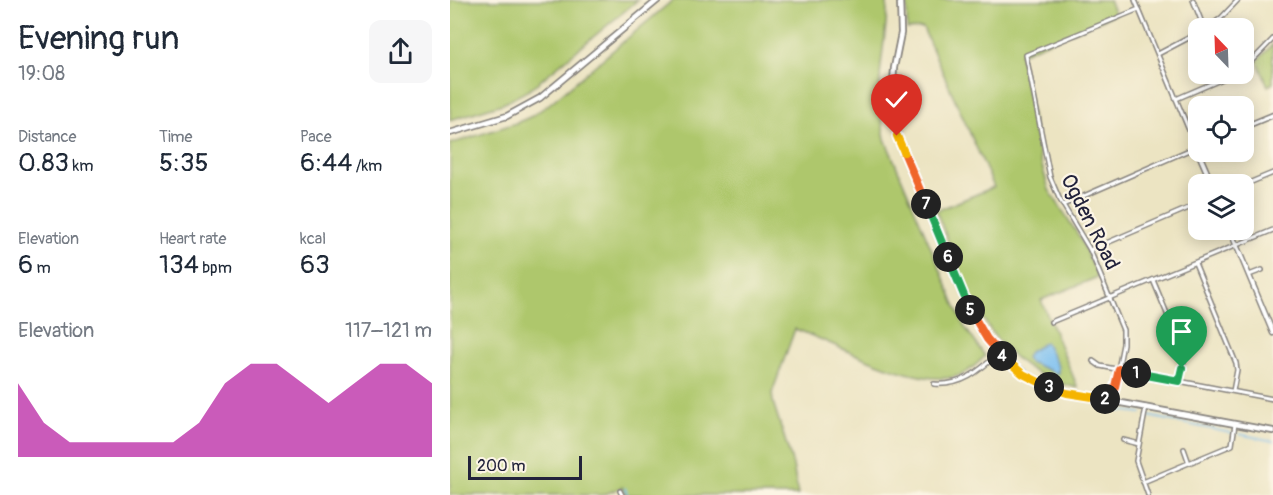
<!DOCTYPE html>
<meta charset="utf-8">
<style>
:root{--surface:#fff;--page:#f6f6f7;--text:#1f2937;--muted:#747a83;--accent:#b5179e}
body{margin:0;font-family:Pangolin,sans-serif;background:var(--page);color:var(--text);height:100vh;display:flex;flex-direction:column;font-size:22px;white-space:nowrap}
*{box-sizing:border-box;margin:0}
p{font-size:20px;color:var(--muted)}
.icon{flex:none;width:33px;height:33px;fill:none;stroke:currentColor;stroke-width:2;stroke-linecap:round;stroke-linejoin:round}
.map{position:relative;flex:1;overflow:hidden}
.details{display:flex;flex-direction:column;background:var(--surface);width:450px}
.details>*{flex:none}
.needle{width:39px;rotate:337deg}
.fabs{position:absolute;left:738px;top:18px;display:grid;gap:12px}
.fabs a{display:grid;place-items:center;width:66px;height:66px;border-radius:12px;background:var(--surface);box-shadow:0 3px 15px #0003;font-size:30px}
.scale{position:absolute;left:18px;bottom:15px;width:114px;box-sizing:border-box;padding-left:6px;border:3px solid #22223b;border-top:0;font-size:16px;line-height:21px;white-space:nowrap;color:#22223b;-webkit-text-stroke:4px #fcf5e5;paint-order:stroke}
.pin{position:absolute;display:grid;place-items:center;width:51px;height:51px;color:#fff;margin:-62px -26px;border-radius:50% 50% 50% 0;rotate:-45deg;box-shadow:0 0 6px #0007}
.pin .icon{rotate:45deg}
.km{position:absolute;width:30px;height:30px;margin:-15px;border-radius:50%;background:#222;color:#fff;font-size:16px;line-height:30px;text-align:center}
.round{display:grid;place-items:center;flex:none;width:63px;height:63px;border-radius:12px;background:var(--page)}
.overview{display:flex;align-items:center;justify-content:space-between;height:102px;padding:0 18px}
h1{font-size:33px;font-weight:600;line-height:45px}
.figures{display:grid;grid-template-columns:repeat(3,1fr);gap:9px;height:102px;padding:6px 18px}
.figures div{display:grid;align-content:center}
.figures b{font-size:26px;font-weight:600}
.figures small{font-size:16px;font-weight:400}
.figures p{font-size:16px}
.chart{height:168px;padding:12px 18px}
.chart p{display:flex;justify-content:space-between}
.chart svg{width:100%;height:108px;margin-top:6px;fill:var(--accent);opacity:.7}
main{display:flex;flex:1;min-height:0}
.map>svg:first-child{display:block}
.green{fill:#aec76c;stroke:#687454;stroke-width:1.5}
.water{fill:#7abff1;stroke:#4e7096;stroke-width:1.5}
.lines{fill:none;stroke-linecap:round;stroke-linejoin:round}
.stream{stroke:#7abff1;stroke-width:1.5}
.minor-casing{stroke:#87837e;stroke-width:6}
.tertiary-casing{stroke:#87837e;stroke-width:7}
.secondary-casing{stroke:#87837e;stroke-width:8}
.minor{stroke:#fff;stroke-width:3}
.tertiary{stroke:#fff;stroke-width:4}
.secondary{stroke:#fff;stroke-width:4.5}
.split-1-casing{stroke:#fff;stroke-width:12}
.split-2-casing{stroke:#fff;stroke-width:12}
.split-3-casing{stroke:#fff;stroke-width:12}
.split-4-casing{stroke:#fff;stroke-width:12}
.split-5-casing{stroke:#fff;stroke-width:12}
.split-6-casing{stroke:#fff;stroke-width:12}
.split-7-casing{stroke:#fff;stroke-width:12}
.split-8-casing{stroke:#fff;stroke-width:12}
.split-9-casing{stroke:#fff;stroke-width:12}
.split-1{stroke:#22a559;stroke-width:8}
.split-2{stroke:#f0652b;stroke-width:8}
.split-3{stroke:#f5b400;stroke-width:8}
.split-4{stroke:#f5b400;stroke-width:8}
.split-5{stroke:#f0652b;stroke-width:8}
.split-6{stroke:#22a559;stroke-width:8}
.split-7{stroke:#22a559;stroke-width:8}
.split-8{stroke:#f0652b;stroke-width:8}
.split-9{stroke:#f5b400;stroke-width:8}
.labels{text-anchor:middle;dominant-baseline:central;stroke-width:4.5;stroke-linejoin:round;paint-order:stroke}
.street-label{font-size:21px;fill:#22223b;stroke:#fcf5e5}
</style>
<main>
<section class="details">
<div class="overview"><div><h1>Evening run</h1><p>19:08</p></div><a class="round"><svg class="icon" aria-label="share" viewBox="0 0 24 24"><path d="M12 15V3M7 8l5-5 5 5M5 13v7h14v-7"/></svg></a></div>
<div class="figures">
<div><p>Distance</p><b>0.83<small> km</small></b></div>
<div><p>Time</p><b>5:35</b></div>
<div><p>Pace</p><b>6:44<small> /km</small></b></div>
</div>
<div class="figures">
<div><p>Elevation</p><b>6<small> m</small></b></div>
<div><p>Heart rate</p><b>134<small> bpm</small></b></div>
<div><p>kcal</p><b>63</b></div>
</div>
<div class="chart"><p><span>Elevation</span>117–121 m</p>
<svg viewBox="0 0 160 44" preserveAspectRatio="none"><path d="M0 44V14L10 30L20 38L30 38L40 38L50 38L60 38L70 30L80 14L90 6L100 6L110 14L120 22L130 14L140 6L150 6L160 14V44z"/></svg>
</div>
</section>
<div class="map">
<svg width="823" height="495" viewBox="0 0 823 495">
<rect width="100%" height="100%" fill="#fcf5e5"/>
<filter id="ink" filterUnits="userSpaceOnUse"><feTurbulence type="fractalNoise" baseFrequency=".0167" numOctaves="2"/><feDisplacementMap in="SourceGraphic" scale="12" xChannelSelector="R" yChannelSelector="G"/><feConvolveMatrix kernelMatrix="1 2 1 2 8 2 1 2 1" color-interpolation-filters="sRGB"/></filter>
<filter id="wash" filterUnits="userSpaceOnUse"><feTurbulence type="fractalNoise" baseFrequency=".008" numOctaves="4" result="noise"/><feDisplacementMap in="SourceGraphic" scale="24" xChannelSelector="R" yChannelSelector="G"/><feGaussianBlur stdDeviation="1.35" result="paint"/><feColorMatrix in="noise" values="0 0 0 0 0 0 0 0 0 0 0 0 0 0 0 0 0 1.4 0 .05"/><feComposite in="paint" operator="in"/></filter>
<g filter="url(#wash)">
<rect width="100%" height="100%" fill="#ece4c2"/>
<g class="green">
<path d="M0,0H188L79,90L55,103L0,120Z"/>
<path d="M223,0H437C438,27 431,52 430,79C429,99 431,119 435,139L514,326L535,356C526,365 517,374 504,377C459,386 388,344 345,329L322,393L323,402L343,465L348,495H176L172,487L153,495H0V144L66,123L80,117L98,105Z"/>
<path d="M457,0H659L665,14L570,54L590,159L599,190L629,236L648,277L591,300L628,388C536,369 518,287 486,211L544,187L473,28L457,29Z"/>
<path d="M823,44V83L818,86L807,61Z"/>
</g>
<path class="water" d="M595,342L608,367V374L579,362L576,358L579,352Z"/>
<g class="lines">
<g class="stream">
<path d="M655,409L692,413"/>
<path d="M698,416L781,433"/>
<path d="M789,434L823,441"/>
<path d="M175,488L178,495"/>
</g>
</g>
</g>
<g filter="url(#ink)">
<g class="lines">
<g class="minor-casing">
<g id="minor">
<path d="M743,0L754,28"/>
<path d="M758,28L771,18L788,0"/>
<path d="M708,54L748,33"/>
<path d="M794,69L823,39"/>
<path d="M726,99L784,74"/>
<path d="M794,185L823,173"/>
<path d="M613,205L746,147L685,0"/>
<path d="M640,250L748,204"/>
<path d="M745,263L786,363L787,370L783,391"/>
<path d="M799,275L812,270"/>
<path d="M703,280L733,352L734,361L729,381"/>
<path d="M601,322L823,230"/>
<path d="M643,361L650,366L823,399"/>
<path d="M484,384C513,386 529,371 549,353"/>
<path d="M662,400L673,344V330L640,250L609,198L600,177L576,55L689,9"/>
<path d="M696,407L686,461L698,495"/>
<path d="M673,440L689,444"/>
<path d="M734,449L739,463"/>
<path d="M693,482L782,445L785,424"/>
<path d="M170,491L172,495"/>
</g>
</g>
<g class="tertiary-casing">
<g id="tertiary">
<path d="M794,127L823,115"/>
<path d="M748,146L746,147L762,184"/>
<path d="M780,230L823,333"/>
</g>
</g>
<g class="secondary-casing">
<g id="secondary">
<path d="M450,0L451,33L444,68L442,101L448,136L521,313C543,352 573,380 617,393L823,431"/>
<path d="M0,133L57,116L90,98L208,0"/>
</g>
</g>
<use href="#minor" class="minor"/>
<use href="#tertiary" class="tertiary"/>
<use href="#secondary" class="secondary"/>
</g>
</g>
<g class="lines" filter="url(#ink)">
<g class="split-1-casing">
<path id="split-1" d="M686,373L729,381L732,368"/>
</g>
<g class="split-2-casing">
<path id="split-2" d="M655,399L662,400L669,369L686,373"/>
</g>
<g class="split-3-casing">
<path id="split-3" d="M599,387L617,393L655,399"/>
</g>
<g class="split-4-casing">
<path id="split-4" d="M552,356L573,374L599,387"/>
</g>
<g class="split-5-casing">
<path id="split-5" d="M520,310L537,339L552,356"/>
</g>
<g class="split-6-casing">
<path id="split-6" d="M498,257L520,310"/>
</g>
<g class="split-7-casing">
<path id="split-7" d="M476,204L498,257"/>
</g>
<g class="split-8-casing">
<path id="split-8" d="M454,152L476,204"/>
</g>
<g class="split-9-casing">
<path id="split-9" d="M447,136L454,152"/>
</g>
<use href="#split-1" class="split-1"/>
<use href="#split-2" class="split-2"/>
<use href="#split-3" class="split-3"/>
<use href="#split-4" class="split-4"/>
<use href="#split-5" class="split-5"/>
<use href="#split-6" class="split-6"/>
<use href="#split-7" class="split-7"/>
<use href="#split-8" class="split-8"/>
<use href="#split-9" class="split-9"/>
</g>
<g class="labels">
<g class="street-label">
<text transform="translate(640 222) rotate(63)">Ogden Road</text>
</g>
</g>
</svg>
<div class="fabs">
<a><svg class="needle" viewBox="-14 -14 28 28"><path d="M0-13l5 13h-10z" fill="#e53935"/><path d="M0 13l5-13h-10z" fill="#747a83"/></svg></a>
<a><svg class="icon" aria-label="locate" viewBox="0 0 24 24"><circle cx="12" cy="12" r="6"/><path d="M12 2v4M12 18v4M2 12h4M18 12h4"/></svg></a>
<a><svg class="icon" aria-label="layers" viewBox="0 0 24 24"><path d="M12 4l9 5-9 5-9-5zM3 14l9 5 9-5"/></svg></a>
</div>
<div class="scale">200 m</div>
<div class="pin" style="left:732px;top:368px;background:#1e9e55"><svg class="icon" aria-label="arrive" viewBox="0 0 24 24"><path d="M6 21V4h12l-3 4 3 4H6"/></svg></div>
<div class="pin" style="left:447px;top:136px;background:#d93025"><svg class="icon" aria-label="check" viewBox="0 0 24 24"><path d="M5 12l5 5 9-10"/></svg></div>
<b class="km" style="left:686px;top:373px">1</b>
<b class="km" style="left:655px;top:399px">2</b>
<b class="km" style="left:599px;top:387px">3</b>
<b class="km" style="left:552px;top:356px">4</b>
<b class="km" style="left:520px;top:310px">5</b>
<b class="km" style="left:498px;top:257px">6</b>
<b class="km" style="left:476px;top:204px">7</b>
</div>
</main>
